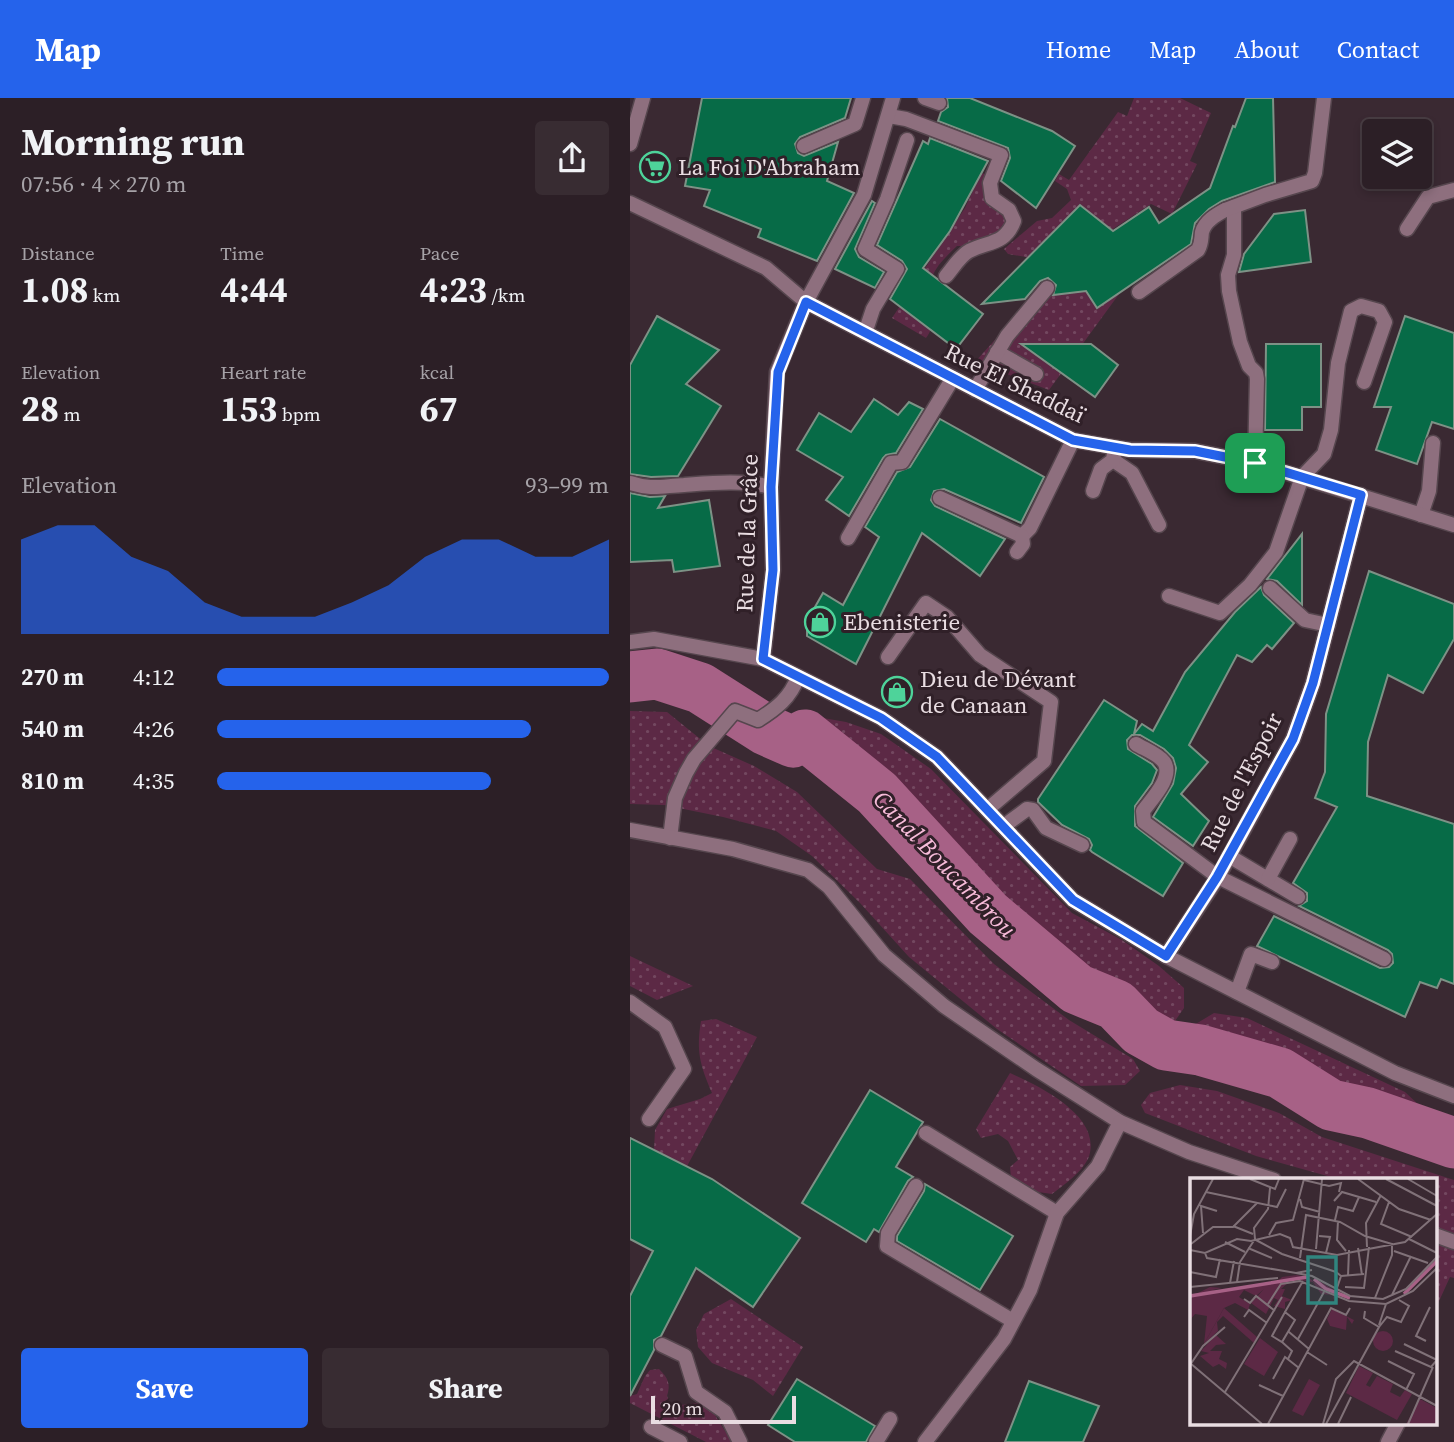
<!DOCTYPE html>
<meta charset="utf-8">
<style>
:root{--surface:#2c1f26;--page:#382c32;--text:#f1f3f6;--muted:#a6a2a7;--line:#483d43;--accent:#2563eb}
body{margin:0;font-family:"Source Serif 4",serif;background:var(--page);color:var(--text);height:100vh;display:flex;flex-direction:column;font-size:26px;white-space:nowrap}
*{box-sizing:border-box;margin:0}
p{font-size:23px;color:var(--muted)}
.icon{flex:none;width:38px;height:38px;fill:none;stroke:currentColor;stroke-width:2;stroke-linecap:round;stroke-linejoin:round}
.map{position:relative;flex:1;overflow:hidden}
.sheet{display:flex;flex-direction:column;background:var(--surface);width:630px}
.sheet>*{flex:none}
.controls{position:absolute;left:732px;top:21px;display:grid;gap:14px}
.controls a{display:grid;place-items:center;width:70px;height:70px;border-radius:7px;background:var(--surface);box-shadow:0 4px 10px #0003,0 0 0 2px var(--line);font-size:35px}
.scale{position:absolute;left:21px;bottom:18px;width:145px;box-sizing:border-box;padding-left:7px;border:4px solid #e9dde2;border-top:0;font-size:19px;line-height:24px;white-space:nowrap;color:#e9dde2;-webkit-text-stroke:5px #302028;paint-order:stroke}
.pin{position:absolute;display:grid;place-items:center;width:60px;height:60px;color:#fff;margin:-30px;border-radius:14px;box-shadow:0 4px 10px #0006}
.round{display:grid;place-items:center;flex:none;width:74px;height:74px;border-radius:7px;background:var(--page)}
.head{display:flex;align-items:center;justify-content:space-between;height:119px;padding:0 21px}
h1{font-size:38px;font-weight:700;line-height:52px}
.figures{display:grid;grid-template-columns:repeat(3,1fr);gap:10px;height:119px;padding:7px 21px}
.figures div{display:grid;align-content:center}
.figures b{font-size:35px;font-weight:700}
.figures small{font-size:19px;font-weight:400}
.figures p{font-size:19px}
.chart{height:196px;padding:14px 21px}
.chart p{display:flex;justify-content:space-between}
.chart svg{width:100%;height:126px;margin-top:7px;fill:var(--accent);opacity:.7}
.button{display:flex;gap:14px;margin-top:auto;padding:14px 21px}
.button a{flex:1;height:80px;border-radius:7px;background:var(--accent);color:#fff;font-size:28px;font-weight:700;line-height:80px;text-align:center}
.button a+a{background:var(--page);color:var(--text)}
ul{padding:0 21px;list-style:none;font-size:23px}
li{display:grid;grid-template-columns:112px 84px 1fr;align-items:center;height:52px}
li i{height:18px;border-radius:9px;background:var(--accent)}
header{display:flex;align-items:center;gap:42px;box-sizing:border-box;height:98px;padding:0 35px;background:var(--accent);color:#fff}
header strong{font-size:33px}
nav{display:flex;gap:38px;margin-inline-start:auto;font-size:24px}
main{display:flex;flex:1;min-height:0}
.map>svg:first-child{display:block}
.grass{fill:url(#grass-dots)}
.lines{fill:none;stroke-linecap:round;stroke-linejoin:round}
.canal{stroke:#a76186;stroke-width:51}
.building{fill:#076b47;stroke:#7d9286;stroke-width:2}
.lane-casing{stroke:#56464e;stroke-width:17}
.street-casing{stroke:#56464e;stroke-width:17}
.lane{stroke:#8e6f7e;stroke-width:14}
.street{stroke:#8e6f7e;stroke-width:14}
.route-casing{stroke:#fff;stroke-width:14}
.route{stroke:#2563eb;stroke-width:9}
.labels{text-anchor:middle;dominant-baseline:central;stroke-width:6;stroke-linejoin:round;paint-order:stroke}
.poi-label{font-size:23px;fill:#e9dde2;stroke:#302028;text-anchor:start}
.street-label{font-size:23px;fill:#e9dde2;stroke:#302028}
.water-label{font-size:24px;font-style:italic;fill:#f7bbd9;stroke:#302028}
.inset-river{fill:none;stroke:#a76186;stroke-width:3.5}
.inset-road{fill:none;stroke:#807178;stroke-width:2}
.view{fill:#30857f;fill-opacity:0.15;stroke:#30857f;stroke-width:3.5}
.inset-edge{fill:none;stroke:#e9dde2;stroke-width:3.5}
</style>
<header>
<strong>Map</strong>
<nav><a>Home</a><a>Map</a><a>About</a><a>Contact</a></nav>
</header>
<main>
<section class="sheet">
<div class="head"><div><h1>Morning run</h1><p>07:56 · 4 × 270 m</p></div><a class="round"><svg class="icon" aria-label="share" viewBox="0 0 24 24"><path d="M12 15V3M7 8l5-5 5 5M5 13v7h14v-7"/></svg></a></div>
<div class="figures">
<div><p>Distance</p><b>1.08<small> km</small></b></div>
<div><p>Time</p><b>4:44</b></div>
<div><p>Pace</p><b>4:23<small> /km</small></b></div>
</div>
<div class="figures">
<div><p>Elevation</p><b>28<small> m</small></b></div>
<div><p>Heart rate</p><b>153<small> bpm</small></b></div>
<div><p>kcal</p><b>67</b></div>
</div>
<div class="chart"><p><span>Elevation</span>93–99 m</p>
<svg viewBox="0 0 160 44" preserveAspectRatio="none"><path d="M0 44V11L10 6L20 6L30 17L40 22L50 33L60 38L70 38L80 38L90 33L100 27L110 17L120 11L130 11L140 17L150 17L160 11V44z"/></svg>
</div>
<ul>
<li><b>270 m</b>4:12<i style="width:100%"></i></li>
<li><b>540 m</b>4:26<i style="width:80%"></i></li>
<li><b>810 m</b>4:35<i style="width:70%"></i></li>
</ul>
<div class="button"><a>Save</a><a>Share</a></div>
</section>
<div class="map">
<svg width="824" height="1344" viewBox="0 0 824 1344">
<defs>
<pattern id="grass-dots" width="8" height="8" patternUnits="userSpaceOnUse" patternTransform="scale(1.75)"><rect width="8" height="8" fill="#5c2945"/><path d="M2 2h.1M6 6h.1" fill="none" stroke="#734860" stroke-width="1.8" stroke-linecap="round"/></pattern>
</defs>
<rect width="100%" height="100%" fill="#3a2932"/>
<g class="grass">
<path d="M504,0H550L581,15L560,63L567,66L542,116L521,106L454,150L492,192L419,292L345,264L415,186L409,181L407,167L396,159L378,156L374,151L407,123L422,120L441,102L437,91L425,83L429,76L439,82L488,14L497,18Z"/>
<path d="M351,75L358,77L379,121L374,134L341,148H327C318,157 306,167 302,180C295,200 311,221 296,240L262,220L335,110Z"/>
<path d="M0,613L37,614L79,648L124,668L167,694L247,771L280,781L364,866L439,922L503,961L510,973L495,987L451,988L367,931L279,859L230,805L182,758L146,733L93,719L34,707L0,706Z"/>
<path d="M193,620L216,624L251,636L301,671L442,815L492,842L529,868L554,890V910L536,936L520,942L497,931L414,871L267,721L208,670L186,643Z"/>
<path d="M0,858L63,888L27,902L0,888Z"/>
<path d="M584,915L617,920L775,994L791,1009L788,1034L774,1039L746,1027L712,1005L676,998L559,952V930Z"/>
<path d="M86,921L127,939L56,1070L24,1052L25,1032L37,1011L70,1001L82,995C70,967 66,953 71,923Z"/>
<path d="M380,975C409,988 475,1019 458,1061C451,1075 435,1086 422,1096L401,1093L381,1080L380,1069L388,1062L378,1043L368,1036L351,1040L346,1031Z"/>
<path d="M550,987L587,993L649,1015L692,1039L824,1082V1180L820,1179L805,1212V1082L708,1081L626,1058L515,1015L511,1007L520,995Z"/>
<path d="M101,1201L173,1249L143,1298L123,1282L82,1265L68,1249L66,1232L74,1216Z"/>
<path d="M29,1271C38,1280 41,1286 37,1298L41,1308L70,1305L83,1314L102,1344H76L0,1305V1298L7,1296L15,1278L20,1272Z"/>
</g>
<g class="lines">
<path class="canal" d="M0,579L27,576L70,590L136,632L163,644L175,637L247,695L358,816L447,891L486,907L511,933L536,947L570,952L650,975L701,1007L738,1015L824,1045"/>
</g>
<g class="building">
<path d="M72,0H221L215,20L170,39L165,46L168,55L174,58L208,44L197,83L224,95L187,163L128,139L131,131L74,108L80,92L55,88Z"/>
<path d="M317,0H340L422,33L445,48L406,110L371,83L380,60L378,50L308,23L311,14L318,9Z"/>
<path d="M616,0H643L645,84L592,103L579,111L565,125L561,146L467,210L456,193L423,197L426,187L418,180L410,183L395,201L352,206L450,107L483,133L519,109L529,125L580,90L603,28L605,29Z"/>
<path d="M300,40L358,63L320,133L293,170L353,216L326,251L260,201L277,171L272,163L247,147L293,43L298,46Z"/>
<path d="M242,103L245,105L225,151L229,159L254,174L245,190L205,171Z"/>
<path d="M675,112L681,164L609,174L614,156L644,116Z"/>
<path d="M27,218L89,252L56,286L91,308L48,378L21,379L0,376V267Z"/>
<path d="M775,218L824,235V331L802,324L787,366L746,352L761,309H744Z"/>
<path d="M391,246H461L488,267L465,299Z"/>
<path d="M636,246H691V309H672V332H635Z"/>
<path d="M244,301L268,317L279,304L293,311L266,355L256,357L253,360L219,418L196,402L213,379L167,352L189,315L221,334Z"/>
<path d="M310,321L414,379L391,425L314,391L304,393L301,402L305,408L375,441L350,478L292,435L226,566L177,538V523L193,495L213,507L249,439L235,429L267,374L280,369Z"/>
<path d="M0,395L20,399L35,398L28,410L79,402L90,468L44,474L42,462L0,464Z"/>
<path d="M672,436V507L647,483L637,481Z"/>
<path d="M739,473L824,506V541L793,595L758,577L738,644L737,698L824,726V886L811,881L807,890L790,884L775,919L627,848L644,818L750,870L759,869L763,865L762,856L758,852L669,808L677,803V795L663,785L707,709L685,700L695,674L696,616Z"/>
<path d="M631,489L634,497L664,525L642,551L637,547L622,564L607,557L559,647L578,664L551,696L579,723L563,748L523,719L543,686L546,670L543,660L534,651L510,637H502L497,642L498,651L522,666L527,672L522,685L505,708V728L553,765L533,798L462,754L460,752L462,747L459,741L432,727L408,704V701L474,602L507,623L504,636L512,626L523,633L555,574L605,514Z"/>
<path d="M240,992L293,1024L266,1069L283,1079L278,1083L249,1134L244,1131L236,1144L172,1105Z"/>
<path d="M0,1040L82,1081L170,1140L123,1209L66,1170L31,1238L24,1242V1252L0,1298V1198L23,1153L0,1141Z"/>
<path d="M295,1086L383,1138L350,1192L267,1143V1138L294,1093Z"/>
<path d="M167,1281L245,1328L236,1344H165L138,1327Z"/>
<path d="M399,1283L469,1308L453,1344H375Z"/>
</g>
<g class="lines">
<g class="lane-casing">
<g id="lane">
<path d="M295,0L309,5"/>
<path d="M259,18L276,21L371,57L360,85L362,100L379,112L384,123C375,147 358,143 339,153C330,158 323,170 316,178"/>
<path d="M0,46L13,0"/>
<path d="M174,48L225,26L233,0"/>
<path d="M604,109V157L598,177L599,193L610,244L619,268L626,275L627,281L625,365"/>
<path d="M777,131L798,99L824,92"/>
<path d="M509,194L568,152C572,145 571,141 572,134C575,123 586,117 595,112"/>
<path d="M235,235L243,211L267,171L235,151L257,101L277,42"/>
<path d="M367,254L406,276"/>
<path d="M345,292L377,238L417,190"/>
<path d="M483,362L502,375L529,427"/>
<path d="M463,393L471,371L483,362L484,355"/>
<path d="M310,400L392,438L400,430L443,342"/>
<path d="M791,417L799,393L803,345"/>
<path d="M218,440L261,365L272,364L323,280"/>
<path d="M387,454L393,446L392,438"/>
<path d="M640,490L675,522L698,527"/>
<path d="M539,498L590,515L620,487L646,454L672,379L694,356L701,332L708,265L721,213L731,208L749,213L755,224L734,284"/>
<path d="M258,559L296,505L317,519L350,557L421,604L414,663L358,711"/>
<path d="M506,646C514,651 528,656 534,664C544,679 521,702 513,713L514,724L588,779L754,861"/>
<path d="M374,728L397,711L403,712L416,730L452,747"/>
<path d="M40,740L45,700L56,675L64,661L105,613L128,622C147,610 160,600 168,579"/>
<path d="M599,758L668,799"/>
<path d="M638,781L660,741"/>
<path d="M607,894L621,856L642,864"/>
<path d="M0,904L35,929L54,971L19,1021"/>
<path d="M296,1035L427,1115"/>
<path d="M286,1088L258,1135L257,1148L383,1223"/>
<path d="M32,1247L55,1258L66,1294L95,1314L110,1344"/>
<path d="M21,1329L50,1344"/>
<path d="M246,1344L260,1321"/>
<path d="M758,1344L768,1325"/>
</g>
</g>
<g class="street-casing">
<g id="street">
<path d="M0,105L136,170L176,204L443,342L500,352L565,353L625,365L824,427"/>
<path d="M595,112L635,97L682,83L685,75L694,0"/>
<path d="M0,385C21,392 32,388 54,387C82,385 113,382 141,389"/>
<path d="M0,544L24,541L133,561L251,620L307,659L443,802L536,858L765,975L824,998"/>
<path d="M133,561L143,472L141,389L147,274L176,204L234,97L263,0"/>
<path d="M0,732L103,751L178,772L199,789L254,857L314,908L406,971L490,1024L559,1054L644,1082"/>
<path d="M536,858L588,779L663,641L683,585L731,397"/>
<path d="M805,1137L824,1144"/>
<path d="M295,1344L374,1241L400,1192L427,1115L468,1068L490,1024"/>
</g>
</g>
<use href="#lane" class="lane"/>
<use href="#street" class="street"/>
</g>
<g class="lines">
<g class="route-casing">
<path id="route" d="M176,204L443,342L500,352L565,353L625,365L731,397L683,585L663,641L587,779L536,858L443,802L307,659L251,620L133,561L143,472L141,389L148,274Z"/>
</g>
<use href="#route" class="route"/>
</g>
<defs>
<g id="supermarket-ring" transform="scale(1.575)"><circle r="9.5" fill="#302028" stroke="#4ed39a" stroke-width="1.5"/><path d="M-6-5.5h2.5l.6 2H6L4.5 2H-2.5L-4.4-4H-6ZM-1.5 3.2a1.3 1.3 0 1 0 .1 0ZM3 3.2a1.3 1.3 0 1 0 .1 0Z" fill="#4ed39a"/></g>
<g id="shop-ring" transform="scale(1.575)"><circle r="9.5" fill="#302028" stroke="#4ed39a" stroke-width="1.5"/><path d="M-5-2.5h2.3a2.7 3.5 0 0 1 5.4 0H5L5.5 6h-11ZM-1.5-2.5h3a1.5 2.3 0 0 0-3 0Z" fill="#4ed39a"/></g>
</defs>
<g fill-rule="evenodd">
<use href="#supermarket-ring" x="25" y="69"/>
<use href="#shop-ring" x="190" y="524"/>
<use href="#shop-ring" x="267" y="594"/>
</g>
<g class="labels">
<g class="poi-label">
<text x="48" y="69">La Foi D'Abraham</text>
<text x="213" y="524">Ebenisterie</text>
<text x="290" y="581">Dieu de Dévant<tspan x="290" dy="26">de Canaan</tspan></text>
</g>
<g class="street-label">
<text transform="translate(385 285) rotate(26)">Rue El Shaddaï</text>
<text transform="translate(117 435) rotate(-88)">Rue de la Grâce</text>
<text transform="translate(611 684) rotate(-63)">Rue de l'Espoir</text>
</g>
<g class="water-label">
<text transform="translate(315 766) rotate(46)">Canal Boucambrou</text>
</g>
</g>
<g transform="translate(560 1080)">
<rect width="247" height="247" fill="#3a2932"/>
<path d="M107,97L119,100L131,109L126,101L149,115L143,121L144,117L131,116L123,104L102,101L91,111H95L92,118L102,122L95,124V131L84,128L88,122L84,120L76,136L61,125L74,111L66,118L54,112L49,119L60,126L58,132L45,125L34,130L14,166L17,138L5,136L0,142V119L20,109L32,110L23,112L27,113L86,105L92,99ZM142,131L164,142L162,146L157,139L156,152L140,148L137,141ZM183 163a10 10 0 1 1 20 0a10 10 0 1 1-20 0Z" fill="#5c2945"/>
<path d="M34,130L67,159L64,165L33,138L27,144L28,153L14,166ZM26,157L36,166L26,167L20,173H32L29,181L37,185L36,191L29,186L23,189L10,178L19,175L11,173ZM70,160L88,174L74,198L54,186ZM169,188L183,195L176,207L180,209L187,198L203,206L200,214L210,219L215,212L222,216L207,242L156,215ZM119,201L130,207L113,238L102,233ZM230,221L247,230V246H216Z" fill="#5c2945"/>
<path class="inset-river" d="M124,101L136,111L160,120M214,116L247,83M0,118L117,99"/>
<path class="inset-road" d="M60,1L85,11L89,1M168,1L209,31L241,42M196,1L247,28M218,1L247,18M114,2L139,8L151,5L149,14M16,14L87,29L96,11M110,21L112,29L130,34M144,23L152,14L186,24M199,24L191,46L222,59M145,42L148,29L163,33L169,19M148,43L147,62L156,73M43,48L63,56M13,55L11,28L27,33M79,57L86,45L103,42L114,1M0,58L4,36L23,1M129,58L140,59L136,75M219,61L247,75M66,62L92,76L146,94L151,98L146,113M35,64L55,74M1,66L23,49H43L67,25M177,69L176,45L191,17M58,70L82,80M168,70L172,97M126,71L132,1M0,72L15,75L47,61L61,63L90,56L100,60L103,69L147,77L215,64L247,36M204,73L238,85M15,75L17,80L106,95L122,92M110,80L116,37L150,44L175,58L202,66V77L185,120M0,94L26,99L30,81M106,95L122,98L160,118L193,121L216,111L247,79M151,98L174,96M158,98L159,72M47,104L50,84L65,61L64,50L78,31L80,10M40,105L44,83M0,109L88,100M155,109L174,110L179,69M202,117L221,78M54,121L60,125L66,118L85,133M78,126L91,106L110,103L159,123L196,126L223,113L247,90M95,134L82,158L92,164L105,142L95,134L113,103M54,139L59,132L77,145M189,147L196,126M189,149L197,139L211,144L219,128L209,122M99,154L119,171M108,161L134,114M236,163L226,158L240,129M92,164L102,173L98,181M214,166L247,182M205,173L241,189L247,182M117,174L137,187M198,183L224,196L216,212M0,185L72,246M0,187L13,168L35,149M83,201L95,179L109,190M69,207L93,218M35,214L92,119M78,246L141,130L156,137L160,130M133,246L146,201L164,183L247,228M136,246L189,149L174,140L175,133M148,246L161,219M218,246L243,189"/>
<path class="view" d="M118,79H146V125H118Z"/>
<rect width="247" height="247" class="inset-edge"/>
</g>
</svg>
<div class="controls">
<a><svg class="icon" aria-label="layers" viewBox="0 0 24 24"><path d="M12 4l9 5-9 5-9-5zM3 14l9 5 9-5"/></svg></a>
</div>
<div class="scale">20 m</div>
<div class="pin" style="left:625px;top:365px;background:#1e9e55"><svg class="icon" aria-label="arrive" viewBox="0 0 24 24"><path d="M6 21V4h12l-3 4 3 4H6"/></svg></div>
</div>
</main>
